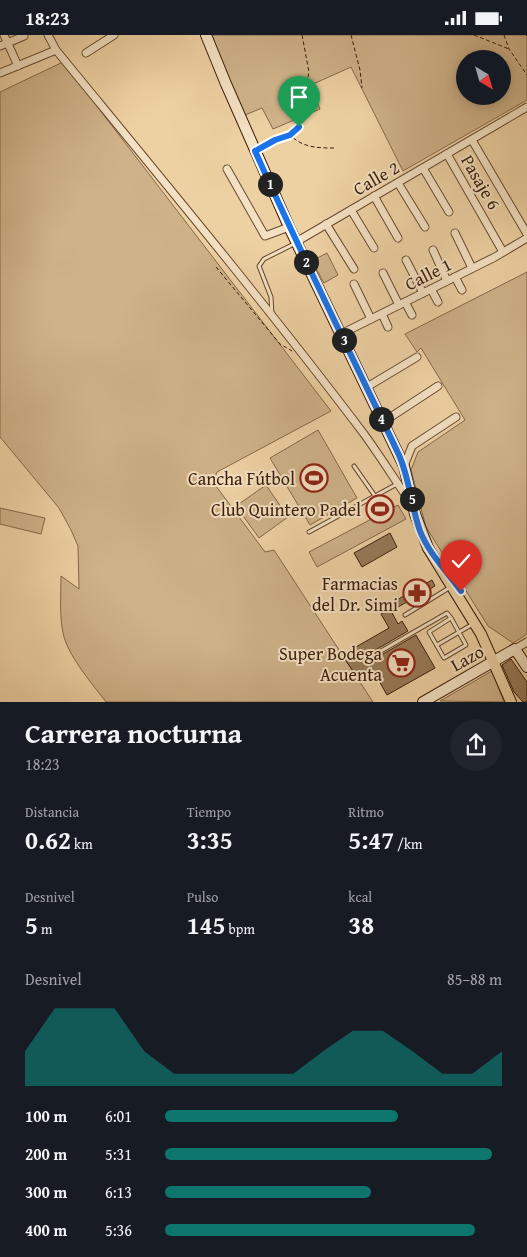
<!DOCTYPE html>
<html lang="es">
<meta charset="utf-8">
<style>
:root{--surface:#171b24;--page:#20242c;--text:#f1f3f6;--muted:#9ea1a6;--accent:#0f766e}
body{margin:0;font-family:"Gentium Book Plus",serif;background:var(--page);color:var(--text);height:100vh;display:flex;flex-direction:column;font-size:19px;white-space:nowrap}
*{box-sizing:border-box;margin:0}
p{font-size:16px;color:var(--muted)}
.icon{flex:none;width:28px;height:28px;fill:none;stroke:currentColor;stroke-width:2;stroke-linecap:round;stroke-linejoin:round}
.map{position:relative;height:667px;overflow:hidden}
.details{display:flex;flex-direction:column;background:var(--surface);flex:1}
.details>*{flex:none}
.needle{width:32px;rotate:143deg}
.buttons{position:absolute;left:456px;top:15px;display:grid;gap:10px}
.buttons a{display:grid;place-items:center;width:55px;height:55px;border-radius:50%;background:var(--surface);box-shadow:0 2px 12px #0003;font-size:25px}
.pin{position:absolute;display:grid;place-items:center;width:42px;height:42px;color:#fff;margin:-51px -21px;border-radius:50% 50% 50% 0;rotate:-45deg;box-shadow:0 0 5px #0007}
.pin .icon{rotate:45deg}
.km{position:absolute;width:25px;height:25px;margin:-12px;border-radius:50%;background:#222;color:#fff;font-size:14px;line-height:25px;text-align:center}
.round{display:grid;place-items:center;flex:none;width:52px;height:52px;border-radius:26px;background:var(--page)}
.overview{display:flex;align-items:center;justify-content:space-between;height:85px;padding:0 25px}
h1{font-size:28px;font-weight:800;line-height:38px}
.figures{display:grid;grid-template-columns:repeat(3,1fr);gap:8px;height:85px;padding:5px 25px}
.figures div{display:grid;align-content:center}
.figures b{font-size:25px;font-weight:800}
.figures small{font-size:14px;font-weight:400}
.figures p{font-size:14px}
.chart{height:140px;padding:10px 25px}
.chart p{display:flex;justify-content:space-between}
.chart svg{width:100%;height:90px;margin-top:5px;fill:var(--accent);opacity:.7}
ul{padding:0 25px;list-style:none;font-size:16px}
li{display:grid;grid-template-columns:80px 60px 1fr;align-items:center;height:38px}
li i{height:12px;border-radius:6px;background:var(--accent)}
.status{display:flex;justify-content:space-between;align-items:center;height:35px;padding:0 25px;background:var(--surface);direction:ltr}
.status svg{height:14px;fill:currentColor}
.map>svg:first-child{display:block}
.green{fill:#cfb289;stroke:#84684a;fill-rule:evenodd}
.building{fill:#987b5a;stroke:#3a1d0a}
.lines{fill:none;stroke-linecap:round;stroke-linejoin:round}
.lane-casing{stroke:#674a30;stroke-width:5}
.street-casing{stroke:#674a30;stroke-width:9}
.secondary-casing{stroke:#3a1d0a;stroke-width:12}
.primary-casing{stroke:#3a1d0a;stroke-width:12}
.path{stroke:#3a1d0a;stroke-width:1;stroke-dasharray:4 2.5;stroke-linecap:butt}
.lane{stroke:#f4e1c3;stroke-width:3}
.street{stroke:#f4e1c3;stroke-width:7}
.secondary{stroke:#f4e1c3;stroke-width:10}
.primary{stroke:#eed1a3;stroke-width:10}
.route-casing{stroke:#fff;stroke-width:10}
.route{stroke:#1a73e8;stroke-width:6}
.labels{text-anchor:middle;dominant-baseline:central;stroke-width:4;stroke-linejoin:round;paint-order:stroke}
.street-label{font-size:18px;fill:#3a1d0a;stroke:#f4e1c3}
.poi-label{font-size:18px;fill:#3a1d0a;stroke:#f4e1c3;text-anchor:end}
</style>
<div class="status"><b>18:23</b><svg viewBox="0 0 49 12"><path d="M0 12V9h3v3zM5 12V6h3v6zM10 12V3h3v9zM15 12V0h3v12zM26 1h20v11H26zM47 4h2v5h-2z"/></svg></div>
<div class="map">
<svg width="527" height="667" viewBox="0 0 527 667">
<rect width="100%" height="100%" fill="#eed1a3"/>
<filter id="stains"><feTurbulence type="fractalNoise" baseFrequency=".004" numOctaves="4"/><feColorMatrix values="0 0 0 0 .2 0 0 0 0 .09 0 0 0 0 .02 0 0 0 .5 -.17"/></filter>
<radialGradient id="worn" r=".72"><stop offset=".6" stop-color="#630" stop-opacity="0"/><stop offset="1" stop-color="#630" stop-opacity=".3"/></radialGradient>
<g class="green">
<path d="M210,0H527V65L403,136L351,32L311,50L320,74L273,94L262,73L245,80ZM465,24H502V61H465Z"/>
<path d="M63,27L331,376L217,437L213,447L265,517L274,515L373,667H106C93,650 70,623 64,602C59,583 61,561 61,541L79,554L78,511L71,495L59,473L0,402V57Z"/>
<path d="M327,218L338,240L324,248L312,226Z"/>
<path d="M527,237V599L513,608L488,591L426,492L411,435L418,417L465,385L421,313L417,317L405,299Z"/>
<path d="M318,395L357,463L310,490L270,423Z"/>
<path d="M266,450L288,482L259,503L236,471Z"/>
<path d="M398,470L406,484L317,532L309,517Z"/>
<path d="M0,473L45,483L41,499L0,489Z"/>
<path d="M492,636L504,667L440,666Z"/>
</g>
<g class="building">
<path d="M390,498L397,512L362,532L354,518Z"/>
<path d="M432,545L435,551L398,572L395,566Z"/>
<path d="M390,574L398,589L402,586L408,596L372,617L371,622L376,623L416,600L435,633L387,660L374,637L359,645L342,620L389,593L381,579Z"/>
<path d="M511,624L527,647V667H523L514,657L502,630Z"/>
</g>
<g class="lines">
<g class="lane-casing">
<g id="lane">
<path d="M272,280L271,262L259,231L264,224L296,208"/>
<path d="M354,431L375,461"/>
<path d="M309,497L397,449"/>
<path d="M405,580L449,553"/>
<path d="M451,583L466,610L444,623L429,597Z"/>
<path d="M437,610L473,589"/>
<path d="M374,620L447,578L451,583"/>
</g>
</g>
<g class="street-casing">
<g id="street">
<path d="M4,0L18,31"/>
<path d="M48,0L56,15C160,142 265,268 364,399C380,421 395,445 411,468"/>
<path d="M0,11L24,1"/>
<path d="M86,18L114,0"/>
<path d="M0,38L56,15"/>
<path d="M472,105L527,199"/>
<path d="M447,119L503,217"/>
<path d="M423,133L449,177"/>
<path d="M227,134L265,201L289,192"/>
<path d="M398,148L425,192"/>
<path d="M374,161L398,203"/>
<path d="M351,175L374,213"/>
<path d="M326,189L354,234"/>
<path d="M455,198L472,233"/>
<path d="M296,207L527,72"/>
<path d="M433,215L447,246"/>
<path d="M406,225L423,258"/>
<path d="M383,238L399,270"/>
<path d="M455,242L462,255"/>
<path d="M354,249L371,284"/>
<path d="M431,254L438,267"/>
<path d="M405,267L412,280"/>
<path d="M382,279L388,292"/>
<path d="M341,299L495,222L527,203"/>
<path d="M367,352L417,322"/>
<path d="M383,387L438,351"/>
<path d="M404,431L412,411L456,382"/>
<path d="M515,614L527,607"/>
</g>
</g>
<g class="secondary-casing">
<g id="secondary">
<path d="M206,0L226,49L289,192L404,431L415,479L428,513"/>
<path d="M423,667L515,614L527,632"/>
</g>
</g>
<g class="primary-casing">
<path id="primary" d="M428,513L481,599L511,667"/>
</g>
<g class="path">
<path d="M302,0L309,37L307,47L296,55L295,62L302,89L290,100C303,113 318,113 335,113"/>
<path d="M351,0L360,35L362,53"/>
<path d="M474,0L509,14"/>
<path d="M504,0L509,14L527,40"/>
<path d="M526,0L527,1"/>
<path d="M263,112L275,105L289,101"/>
<path d="M216,232L280,309L292,316"/>
</g>
<use href="#lane" class="lane"/>
<use href="#street" class="street"/>
<use href="#secondary" class="secondary"/>
<use href="#primary" class="primary"/>
</g>
<g class="lines">
<g class="route-casing">
<path id="route" d="M299,92L290,100L275,105L255,116C301,219 351,319 399,420C410,445 411,471 420,496C429,519 447,536 461,556"/>
</g>
<use href="#route" class="route"/>
</g>
<defs>
<g id="stadium-ring" transform="scale(1.4375)"><circle r="9.5" fill="#f4e1c3" stroke="#8f2418" stroke-width="1.5"/><path d="M0-5a6.5 5 0 1 0 0 10a6.5 5 0 1 0 0-10ZM-3.5-1.8h7v3.6h-7Z" fill="#8f2418"/></g>
<g id="pharmacy-ring" transform="scale(1.4375)"><circle r="9.5" fill="#f4e1c3" stroke="#8f2418" stroke-width="1.5"/><path d="M-2-6h4v4h4v4h-4v4h-4v-4h-4v-4h4Z" fill="#8f2418"/></g>
<g id="supermarket-ring" transform="scale(1.4375)"><circle r="9.5" fill="#f4e1c3" stroke="#8f2418" stroke-width="1.5"/><path d="M-6-5.5h2.5l.6 2H6L4.5 2H-2.5L-4.4-4H-6ZM-1.5 3.2a1.3 1.3 0 1 0 .1 0ZM3 3.2a1.3 1.3 0 1 0 .1 0Z" fill="#8f2418"/></g>
</defs>
<g fill-rule="evenodd">
<use href="#stadium-ring" x="314" y="443"/>
<use href="#stadium-ring" x="380" y="474"/>
<use href="#pharmacy-ring" x="417" y="558"/>
<use href="#supermarket-ring" x="401" y="628"/>
</g>
<g class="labels">
<g class="street-label">
<text transform="translate(376 143) rotate(-30)">Calle 2</text>
<text transform="translate(481 147) rotate(60)">Pasaje 6</text>
<text transform="translate(428 239) rotate(-27)">Calle 1</text>
<text transform="translate(467 623) rotate(-29)">Lazo</text>
</g>
<g class="poi-label">
<text x="295" y="443">Cancha Fútbol</text>
<text x="361" y="474">Club Quintero Padel</text>
<text x="398" y="548">Farmacias<tspan x="398" dy="21">del Dr. Simi</tspan></text>
<text x="382" y="618">Super Bodega<tspan x="382" dy="21">Acuenta</tspan></text>
</g>
</g>
<rect width="100%" height="100%" filter="url(#stains)"/>
<rect width="100%" height="100%" fill="url(#worn)"/>
</svg>
<div class="buttons">
<a><svg class="needle" viewBox="-14 -14 28 28"><path d="M0-13l5 13h-10z" fill="#e53935"/><path d="M0 13l5-13h-10z" fill="#9ea1a6"/></svg></a>
</div>
<div class="pin" style="left:299px;top:92px;background:#1e9e55"><svg class="icon" aria-label="arrive" viewBox="0 0 24 24"><path d="M6 21V4h12l-3 4 3 4H6"/></svg></div>
<div class="pin" style="left:461px;top:556px;background:#d93025"><svg class="icon" aria-label="check" viewBox="0 0 24 24"><path d="M5 12l5 5 9-10"/></svg></div>
<b class="km" style="left:270px;top:149px">1</b>
<b class="km" style="left:306px;top:227px">2</b>
<b class="km" style="left:344px;top:305px">3</b>
<b class="km" style="left:381px;top:384px">4</b>
<b class="km" style="left:412px;top:464px">5</b>
</div>
<section class="details">
<div class="overview"><div><h1>Carrera nocturna</h1><p>18:23</p></div><a class="round"><svg class="icon" aria-label="share" viewBox="0 0 24 24"><path d="M12 15V3M7 8l5-5 5 5M5 13v7h14v-7"/></svg></a></div>
<div class="figures">
<div><p>Distancia</p><b>0.62<small> km</small></b></div>
<div><p>Tiempo</p><b>3:35</b></div>
<div><p>Ritmo</p><b>5:47<small> /km</small></b></div>
</div>
<div class="figures">
<div><p>Desnivel</p><b>5<small> m</small></b></div>
<div><p>Pulso</p><b>145<small> bpm</small></b></div>
<div><p>kcal</p><b>38</b></div>
</div>
<div class="chart"><p><span>Desnivel</span>85–88 m</p>
<svg viewBox="0 0 160 44" preserveAspectRatio="none"><path d="M0 44V27L10 6L20 6L30 6L40 27L50 38L60 38L70 38L80 38L90 38L100 27L110 17L120 17L130 27L140 38L150 38L160 27V44z"/></svg>
</div>
<ul>
<li><b>100 m</b>6:01<i style="width:69%"></i></li>
<li><b>200 m</b>5:31<i style="width:97%"></i></li>
<li><b>300 m</b>6:13<i style="width:61%"></i></li>
<li><b>400 m</b>5:36<i style="width:92%"></i></li>
</ul>
</section>
